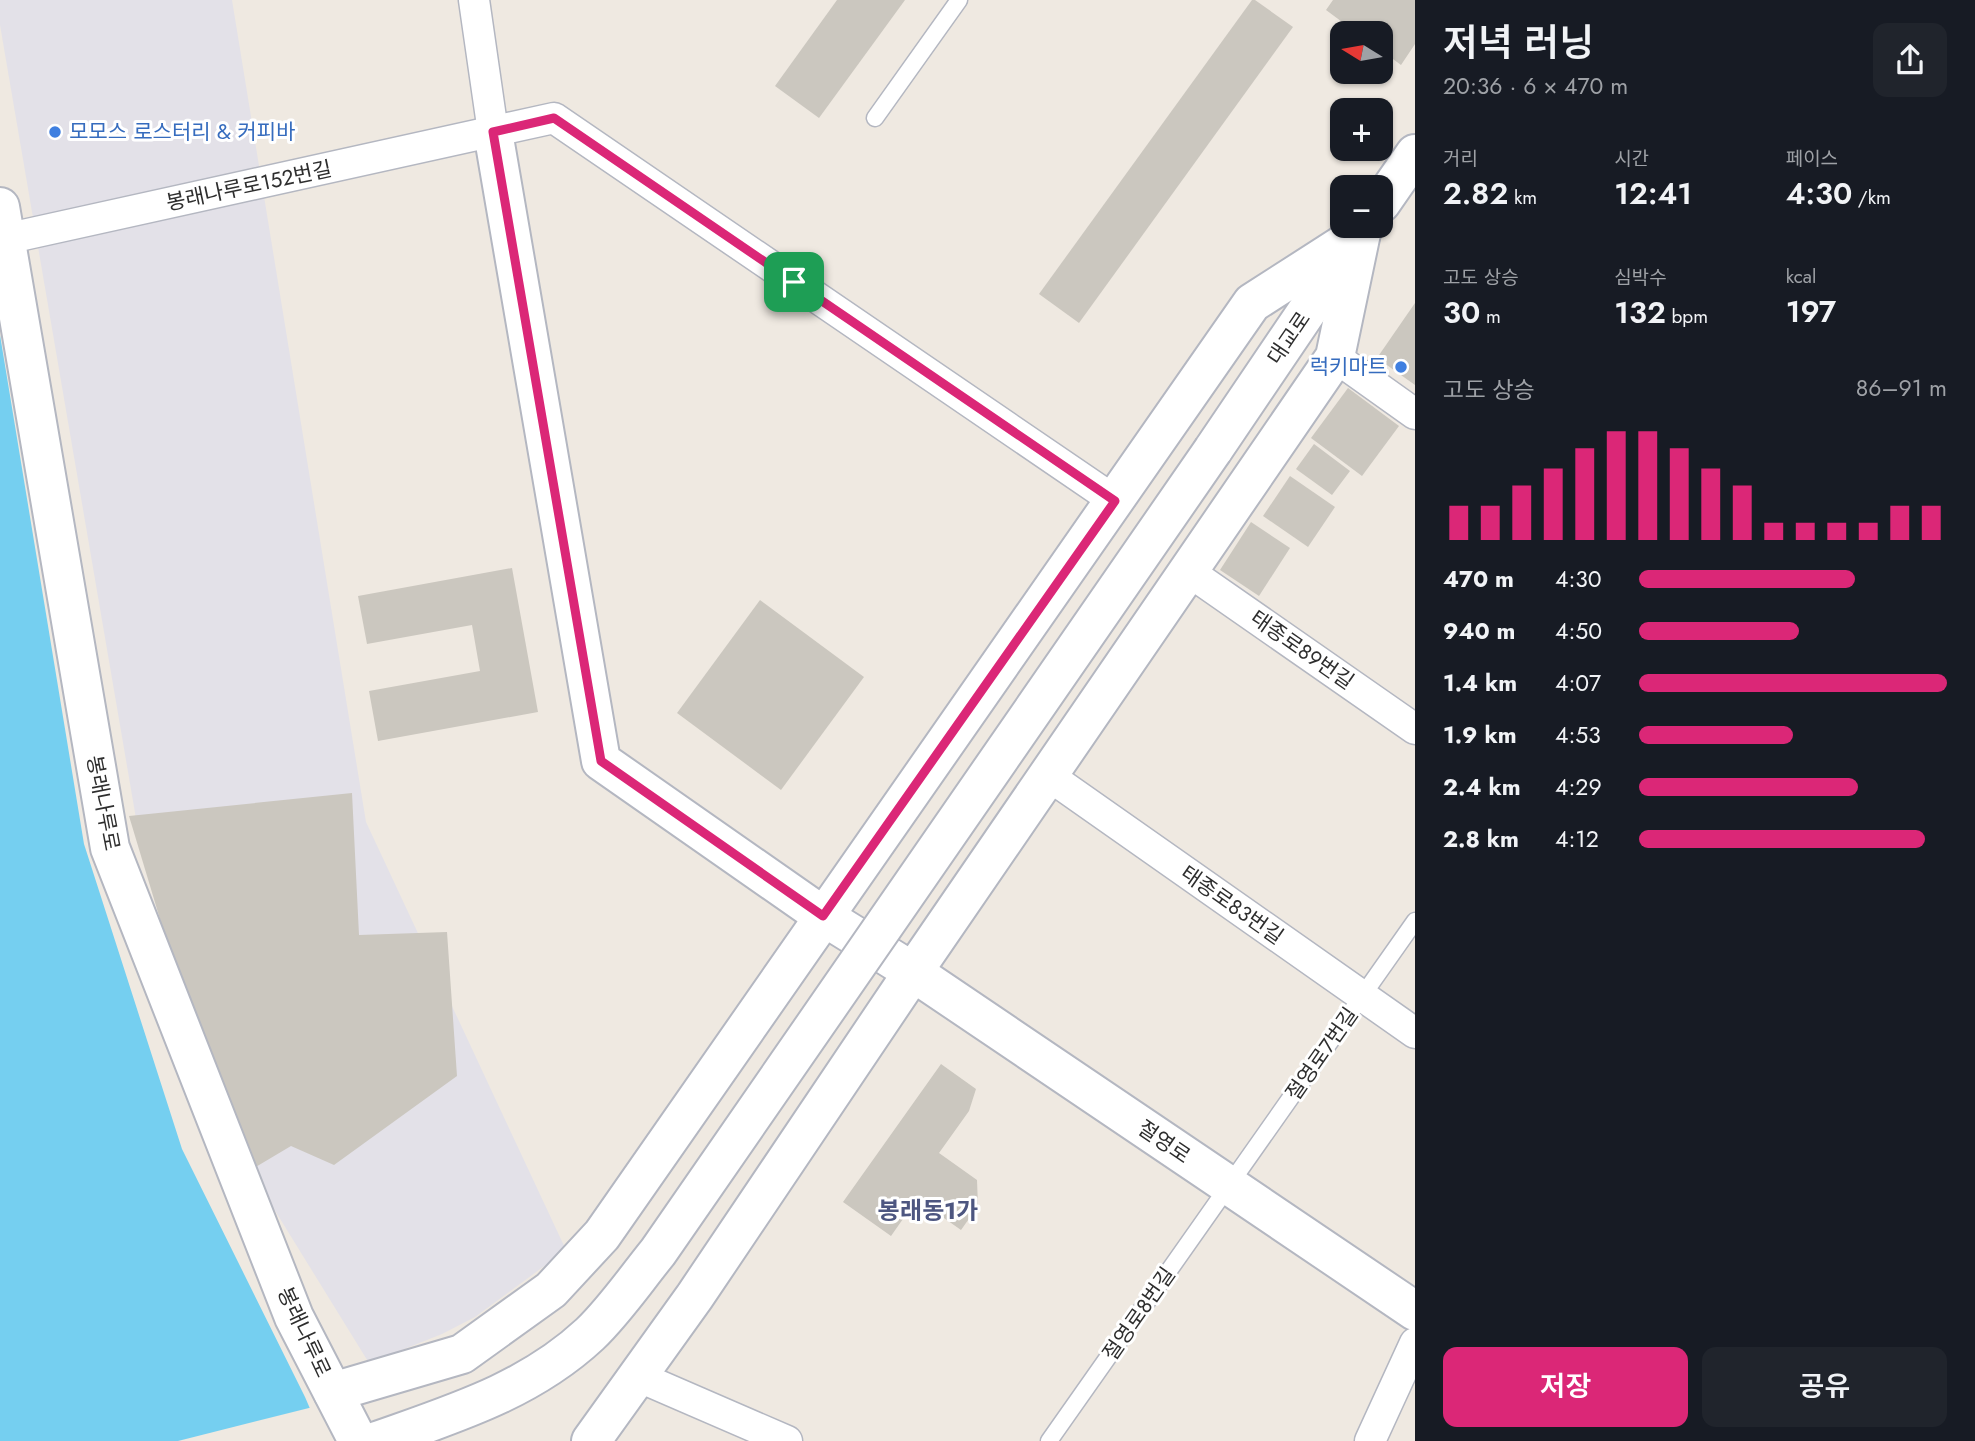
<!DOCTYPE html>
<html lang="ko">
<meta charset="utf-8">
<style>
:root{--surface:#171b24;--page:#20242c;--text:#f1f3f6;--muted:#9ea1a6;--accent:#db2777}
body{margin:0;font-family:Jost,"Noto Sans KR",sans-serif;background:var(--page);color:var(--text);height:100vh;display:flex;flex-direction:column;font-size:26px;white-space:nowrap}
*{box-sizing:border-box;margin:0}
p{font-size:23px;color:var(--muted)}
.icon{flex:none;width:38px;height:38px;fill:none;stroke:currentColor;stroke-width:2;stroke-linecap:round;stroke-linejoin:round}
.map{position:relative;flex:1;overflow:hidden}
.drawer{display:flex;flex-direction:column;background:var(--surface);width:560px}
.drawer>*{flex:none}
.needle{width:46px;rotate:281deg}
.fabs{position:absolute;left:1330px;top:21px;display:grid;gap:14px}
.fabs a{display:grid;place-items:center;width:63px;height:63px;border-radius:14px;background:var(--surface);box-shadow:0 2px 5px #0004;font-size:35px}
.pin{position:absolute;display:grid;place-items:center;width:60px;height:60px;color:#fff;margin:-30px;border-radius:14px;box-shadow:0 4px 10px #0006}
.round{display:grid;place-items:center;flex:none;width:74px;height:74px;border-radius:14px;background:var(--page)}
.summary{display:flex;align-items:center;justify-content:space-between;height:119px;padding:0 28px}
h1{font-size:38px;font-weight:600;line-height:52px}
.figures{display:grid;grid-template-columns:repeat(3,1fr);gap:10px;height:119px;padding:7px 28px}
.figures div{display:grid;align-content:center}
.figures b{font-size:30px;font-weight:600}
.figures small{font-size:19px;font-weight:400}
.figures p{font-size:19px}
.chart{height:196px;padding:14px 28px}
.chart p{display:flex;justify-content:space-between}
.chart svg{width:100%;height:126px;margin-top:7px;stroke:var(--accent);stroke-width:6}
.primary-button{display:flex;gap:14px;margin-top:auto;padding:14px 28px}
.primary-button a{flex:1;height:80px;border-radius:14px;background:var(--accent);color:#fff;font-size:28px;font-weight:600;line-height:80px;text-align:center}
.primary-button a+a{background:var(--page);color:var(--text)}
ul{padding:0 28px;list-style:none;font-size:23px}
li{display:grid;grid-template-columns:112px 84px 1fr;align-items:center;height:52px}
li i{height:18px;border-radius:9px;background:var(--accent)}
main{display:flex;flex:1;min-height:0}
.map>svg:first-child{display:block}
.industrial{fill:#e3e1e8}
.water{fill:#75cff0}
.pier{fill:#efe9e1}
.building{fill:#cbc7bf}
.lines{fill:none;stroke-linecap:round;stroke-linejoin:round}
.service-casing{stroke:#b4b7c1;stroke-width:19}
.minor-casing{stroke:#b4b7c1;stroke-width:33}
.tertiary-casing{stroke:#b4b7c1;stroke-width:42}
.secondary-casing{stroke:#b4b7c1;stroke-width:42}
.service{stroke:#fff;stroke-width:16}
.minor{stroke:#fff;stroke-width:30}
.tertiary{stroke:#fff;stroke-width:38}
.secondary{stroke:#fff;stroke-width:38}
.secondary-bridge-casing{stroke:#b4b7c1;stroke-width:42;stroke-linecap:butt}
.secondary-bridge{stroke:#fff;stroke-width:38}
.route-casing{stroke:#fff;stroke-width:14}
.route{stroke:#db2777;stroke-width:9}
.shop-dot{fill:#3f7fe0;stroke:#fff;stroke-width:2.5}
.labels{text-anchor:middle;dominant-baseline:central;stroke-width:6;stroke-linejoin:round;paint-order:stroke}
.shop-label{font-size:21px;fill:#366cbe;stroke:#fff;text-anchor:start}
.street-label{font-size:21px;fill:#2e2e2e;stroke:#fff}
.quarter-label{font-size:24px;font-weight:bold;fill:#4d5680;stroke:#fff}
</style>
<main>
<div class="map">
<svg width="1415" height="1441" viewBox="0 0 1415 1441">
<rect width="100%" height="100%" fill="#efe9e1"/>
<path class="industrial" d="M0,0H232L366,822L566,1250L475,1317L442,1334L369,1363L224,1128L139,836L0,25Z"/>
<path class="water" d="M0,335L84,844L182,1149L305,1397L324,1441H0Z"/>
<path class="pier" d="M313,1407L328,1441H178Z"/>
<g class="building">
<path d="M837,0H905L819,118L775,86Z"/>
<path d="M1252,0H1255L1293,27L1079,323L1039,294Z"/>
<path d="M1333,0H1415V44L1401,65L1381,50V33H1357L1326,10Z"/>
<path d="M1415,303V385L1377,358Z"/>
<path d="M1348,388L1399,426L1362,476L1311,438Z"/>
<path d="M1314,444L1350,471L1332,495L1296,469Z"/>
<path d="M1290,476L1335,507L1308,547L1263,516Z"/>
<path d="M1251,522L1290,548L1259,596L1220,570Z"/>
<path d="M512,568L538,712L378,741L369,691L480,671L472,625L367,644L358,596Z"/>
<path d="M760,600L864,677L781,790L677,713Z"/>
<path d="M352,793L359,935L447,932L457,1076L334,1165L291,1146L254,1168L166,939L129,816Z"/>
<path d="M941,1064L976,1089L969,1111L939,1153L977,1180L978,1206L961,1230L917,1199L891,1236L843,1202Z"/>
</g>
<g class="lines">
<g class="service-casing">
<g id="service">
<path d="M875,118L959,0"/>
<path d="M1049,1441L1415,921"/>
</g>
</g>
<g class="minor-casing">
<g id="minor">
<path d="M474,0L493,132"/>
<path d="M5,239L554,118L1115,501"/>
<path d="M1335,357L1415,414"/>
<path d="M1188,571L1415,729"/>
<path d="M1049,776L1415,1033"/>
<path d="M637,1376L787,1441"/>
<path d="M1370,1441L1415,1343"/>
</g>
</g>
<g class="tertiary-casing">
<path id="tertiary" d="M0,207L110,848L294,1317L358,1441"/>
</g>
<g class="secondary-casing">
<g id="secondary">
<path d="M493,132L601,761L823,916L913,972L1415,1311"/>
<path d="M1381,203L1415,154"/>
<path d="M1213,450L1351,246"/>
<path d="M333,1392L462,1354L551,1290L602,1235L1252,303L1361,233"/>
<path d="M591,1441L695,1296L913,972L1335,357L1361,233"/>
</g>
</g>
<use href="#service" class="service"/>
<use href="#minor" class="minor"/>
<use href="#tertiary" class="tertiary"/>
<use href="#secondary" class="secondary"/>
<g class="secondary-bridge-casing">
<path id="secondary-bridge" d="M377,1441C453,1414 529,1391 590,1334C615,1310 636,1279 658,1252L1213,450"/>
</g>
<use href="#secondary-bridge" class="secondary-bridge"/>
</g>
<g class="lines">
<g class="route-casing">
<path id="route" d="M554,118L1115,501L823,916L601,761L493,132Z"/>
</g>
<use href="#route" class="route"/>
</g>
<g class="shop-dot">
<circle cx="55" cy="132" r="7"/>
<circle cx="1401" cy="367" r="7"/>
</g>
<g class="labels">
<g class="shop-label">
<text x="69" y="132">모모스 로스터리 &amp; 커피바</text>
<text x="1387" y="367" text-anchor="end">럭키마트</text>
</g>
<g class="street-label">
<text transform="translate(249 186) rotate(-12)">봉래나루로152번길</text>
<text transform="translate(1289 338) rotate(-56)">대교로</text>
<text transform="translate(1302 650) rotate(35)">태종로89번길</text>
<text transform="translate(103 803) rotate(79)">봉래나루로</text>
<text transform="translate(1232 905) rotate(35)">태종로83번길</text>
<text transform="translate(1322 1054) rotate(-55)">절영로7번길</text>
<text transform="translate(1164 1142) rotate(34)">절영로</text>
<text transform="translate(1139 1314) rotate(-55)">절영로8번길</text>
<text transform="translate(304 1332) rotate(65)">봉래나루로</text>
</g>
<g class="quarter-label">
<text x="928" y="1210">봉래동1가</text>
</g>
</g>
</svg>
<div class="fabs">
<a><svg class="needle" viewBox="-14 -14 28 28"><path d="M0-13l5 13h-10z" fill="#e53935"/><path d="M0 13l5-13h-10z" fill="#9ea1a6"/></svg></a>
<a>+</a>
<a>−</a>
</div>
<div class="pin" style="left:794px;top:282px;background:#1e9e55"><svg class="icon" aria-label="arrive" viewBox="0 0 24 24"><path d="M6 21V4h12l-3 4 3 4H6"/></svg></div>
</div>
<section class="drawer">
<div class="summary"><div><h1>저녁 러닝</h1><p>20:36 · 6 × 470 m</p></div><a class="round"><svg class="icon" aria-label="share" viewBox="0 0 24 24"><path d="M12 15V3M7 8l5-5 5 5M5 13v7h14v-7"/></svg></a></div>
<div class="figures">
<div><p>거리</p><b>2.82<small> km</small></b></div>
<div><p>시간</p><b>12:41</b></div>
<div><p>페이스</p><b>4:30<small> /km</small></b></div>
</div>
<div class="figures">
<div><p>고도 상승</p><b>30<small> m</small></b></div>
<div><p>심박수</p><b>132<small> bpm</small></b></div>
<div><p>kcal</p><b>197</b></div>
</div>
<div class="chart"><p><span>고도 상승</span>86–91 m</p>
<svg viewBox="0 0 160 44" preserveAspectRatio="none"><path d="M5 44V32M15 44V32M25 44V25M35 44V19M45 44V12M55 44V6M65 44V6M75 44V12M85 44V19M95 44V25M105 44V38M115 44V38M125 44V38M135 44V38M145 44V32M155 44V32"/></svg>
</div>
<ul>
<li><b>470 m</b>4:30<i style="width:70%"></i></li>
<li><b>940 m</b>4:50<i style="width:52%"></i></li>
<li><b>1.4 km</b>4:07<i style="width:100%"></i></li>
<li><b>1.9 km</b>4:53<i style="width:50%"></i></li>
<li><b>2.4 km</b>4:29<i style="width:71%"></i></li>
<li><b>2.8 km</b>4:12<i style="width:93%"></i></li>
</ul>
<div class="primary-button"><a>저장</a><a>공유</a></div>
</section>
</main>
